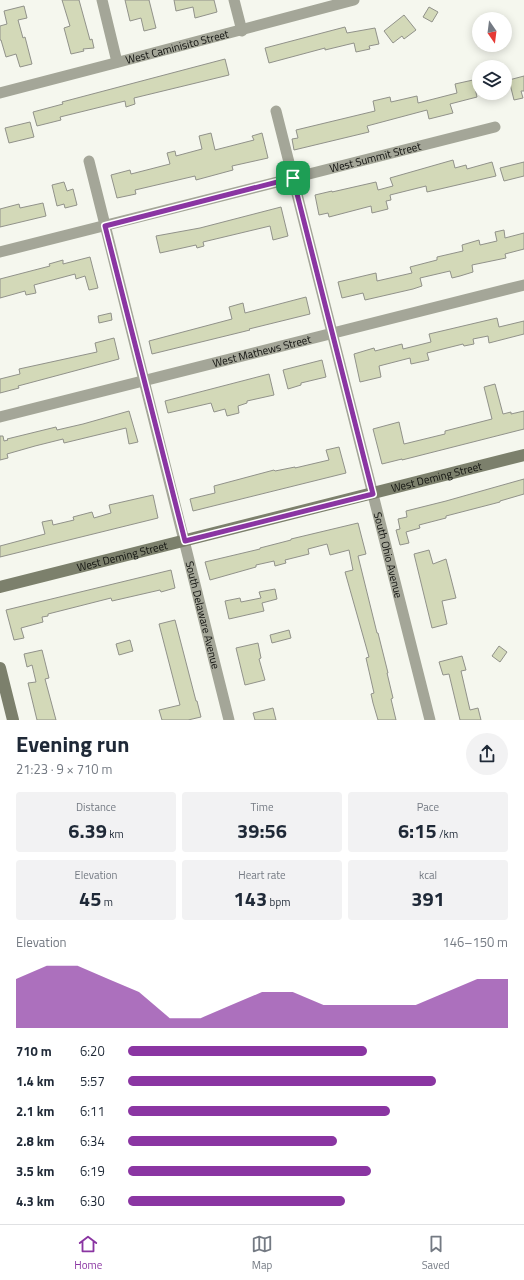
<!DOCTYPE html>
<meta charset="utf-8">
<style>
:root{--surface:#fff;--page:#f2f2f3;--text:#1f2937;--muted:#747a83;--line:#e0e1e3;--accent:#8a35a2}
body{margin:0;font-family:"Titillium Web",sans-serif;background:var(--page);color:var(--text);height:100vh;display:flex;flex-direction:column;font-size:15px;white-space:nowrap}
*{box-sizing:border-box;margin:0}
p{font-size:13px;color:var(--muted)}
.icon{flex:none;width:22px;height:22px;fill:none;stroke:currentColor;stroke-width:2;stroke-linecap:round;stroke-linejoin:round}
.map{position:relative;height:720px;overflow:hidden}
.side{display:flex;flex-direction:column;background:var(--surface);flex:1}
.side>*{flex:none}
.needle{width:26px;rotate:166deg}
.controls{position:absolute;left:472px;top:12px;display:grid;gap:8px}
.controls a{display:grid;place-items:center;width:40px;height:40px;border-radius:50%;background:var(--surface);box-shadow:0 2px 10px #0003;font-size:20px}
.pin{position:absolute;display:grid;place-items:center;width:34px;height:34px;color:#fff;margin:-17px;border-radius:8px;box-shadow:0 2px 6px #0006}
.round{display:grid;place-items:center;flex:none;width:42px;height:42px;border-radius:21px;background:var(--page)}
.headline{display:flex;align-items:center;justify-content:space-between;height:68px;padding:0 16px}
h1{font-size:22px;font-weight:700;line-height:30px}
.stats{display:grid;grid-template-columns:repeat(3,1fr);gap:6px;height:68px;padding:4px 16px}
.stats div{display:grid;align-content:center;border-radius:4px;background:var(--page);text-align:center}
.stats b{font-size:20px;font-weight:700}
.stats small{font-size:11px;font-weight:400}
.stats p{font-size:11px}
.chart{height:112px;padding:8px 16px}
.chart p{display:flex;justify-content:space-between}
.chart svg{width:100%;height:72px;margin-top:4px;fill:var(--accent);opacity:.7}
ul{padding:0 16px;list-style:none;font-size:13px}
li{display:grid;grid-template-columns:64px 48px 1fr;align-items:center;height:30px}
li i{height:10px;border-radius:5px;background:var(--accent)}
.dock{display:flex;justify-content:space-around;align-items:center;height:56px;border-top:1px solid var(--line);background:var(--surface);font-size:11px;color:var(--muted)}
.dock a{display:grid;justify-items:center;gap:2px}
.dock .on{color:var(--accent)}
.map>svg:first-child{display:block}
.building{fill:#d3d9b8;stroke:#91928a}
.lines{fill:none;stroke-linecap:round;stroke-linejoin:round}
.street{stroke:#a4a698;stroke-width:11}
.secondary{stroke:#7c806c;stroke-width:12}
.route-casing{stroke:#fff;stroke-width:8}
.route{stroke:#8a35a2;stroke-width:5}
.labels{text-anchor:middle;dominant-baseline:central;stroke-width:4;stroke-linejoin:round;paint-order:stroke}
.street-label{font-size:11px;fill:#11120f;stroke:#fff}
</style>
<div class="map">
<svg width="524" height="720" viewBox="0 0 524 720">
<rect width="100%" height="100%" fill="#f5f7ee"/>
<g class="building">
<path d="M62,0H79L90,40L92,39L94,48L83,49L84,51L71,54L64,28L70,26Z"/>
<path d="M125,0H149L156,28L144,31L141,18L130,21Z"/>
<path d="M174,0H214L217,12L195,18L193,7L176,11Z"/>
<path d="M24,6L27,18L18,20L23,38L25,37L32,64L20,67L16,54L6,57L1,40H0V26L7,24L4,11Z"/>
<path d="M429,7L438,12L432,22L423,17Z"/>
<path d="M404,15L416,30L404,39L402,36L393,43L384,31Z"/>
<path d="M345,27L347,33L375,28L379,44L369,46L370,49L356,52L354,43L325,50V48L269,63L265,48Z"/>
<path d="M225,59L229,75L134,98L135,104L126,107L125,101L60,117L61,120L37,126L33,112L63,104L62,102Z"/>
<path d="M524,76V91H521L523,98L514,100L509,80Z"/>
<path d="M473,80L477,97L450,104L453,113L429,119L427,110L367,126L369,132L294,150L292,139L298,138L296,130L375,111L373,101L390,97L391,102L417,96L418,103L457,93L455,84Z"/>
<path d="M30,122L34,137L9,143L5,128Z"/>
<path d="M211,133L215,150L254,140L252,136L262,133L268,158L232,166L233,170L196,180L195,176L135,190L136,194L117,198L111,175L130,170L131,174L170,164L167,153L175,151L176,156L202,149L199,136Z"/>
<path d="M453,160L455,168L466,165L467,169L492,162L496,176L427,192L426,186L390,195L391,200L386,201L388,209L372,213L371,206L329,217L328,213L319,215L315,195L332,191V192L376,182L378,190L393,186L390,178Z"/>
<path d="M524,162V176L504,181L500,168Z"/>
<path d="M64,182L67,191L73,189L77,205L65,208L64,204L57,206L52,185Z"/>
<path d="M43,203L46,216L0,227V209L19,204L20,208Z"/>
<path d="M281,207L288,236L273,240L270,226L203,242L204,246L197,248L196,245L160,253L156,236L200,228Z"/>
<path d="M504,230L505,238L524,233V249L505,254L506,258L472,265L473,272L460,276L452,278L450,271L420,278L422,286L413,289L365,300L363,293L342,298L338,282L376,273L377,281L412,273L410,267L437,260V257L463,251L462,245L479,240L480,245L497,241L495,232Z"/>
<path d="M90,257L98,288L89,290L85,276L76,279L75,274L34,285L36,293L26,295L25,291L0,298V279L50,266L49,264L63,260V264Z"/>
<path d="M306,297L310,314L249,329L250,330L152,354L149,341L232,319L229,307L243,303L245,313Z"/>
<path d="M111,313L112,320L99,323L98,316Z"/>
<path d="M497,318L499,327L524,321V334L489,343L488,336L473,339L474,344L464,346L463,344L427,353L429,360L411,364L410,358L379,366L381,377L360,382L354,354L374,348L375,351L402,344L403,349L431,342L429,334Z"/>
<path d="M114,338L119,359L18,386L19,388L0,393V379L20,374L19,369L97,352L95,343Z"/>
<path d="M322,360L326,377L301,383V385L288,389L283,370Z"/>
<path d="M269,374L274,395L247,401V403L238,406L239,413L227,416L225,409L214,412L211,403L168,413L165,401Z"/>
<path d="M495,384L503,414L511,412V414L524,411V429L402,460V459L382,464L373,429L399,422L404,444L445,434V431L492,419L484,387Z"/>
<path d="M129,411L138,442L129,444L126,428L64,443L63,439L35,446L7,454L8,458L0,460V436H3L4,441L8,440L7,439L56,427L57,430L83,424Z"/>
<path d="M339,447L346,473L193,511L190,499L215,493L214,486L274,470L275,471L295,467V468L329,460L326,450Z"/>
<path d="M524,479V494L500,501V502L446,516V518L419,525L420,528L406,532L409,543L400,545L396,530L400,529L398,519L407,517L406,511L446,501Z"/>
<path d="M153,495L158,518L0,557V546L45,534L42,522L52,520L53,525L74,520L73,517L92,512L94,518L111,513L109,505Z"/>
<path d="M358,523L366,554L358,556L377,633H378L388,673H387L393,698L391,699L396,720H378L373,703L371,694L374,693L366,658L369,657L345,572L353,570L349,550L330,555L327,544L308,549L309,554L285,560L286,563L275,566L274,561L256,565V567L210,580L205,562L260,549V548L291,540V539Z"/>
<path d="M429,550L433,564L446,559L456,598L442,601L447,624L432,628L414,554Z"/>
<path d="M171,570L175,588L161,592L160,590L112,601L111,598L48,614V616L42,617L43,622L21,628L24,638L14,640L6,610Z"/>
<path d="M275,589L277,599L262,603L264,611L229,619L225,601L240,598L241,602L261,598L259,592Z"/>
<path d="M175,620L196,701H197L201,717L188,720H162L159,710L180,705L159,624Z"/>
<path d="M289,630L291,638L272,643L270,635Z"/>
<path d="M130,640L133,651L119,655L116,644Z"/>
<path d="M258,643L261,658L259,659L265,680L245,685L236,648Z"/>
<path d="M499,646L507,652L500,662L492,656Z"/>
<path d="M42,650L49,678L45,679L56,720H37L28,683L36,682L32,665L27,667L24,654Z"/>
<path d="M462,656L466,670L461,671L470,710L478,708L481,720H460L449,674L443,675L439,662Z"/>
<path d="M273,708L276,720H255L253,713Z"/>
</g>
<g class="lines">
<g class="street">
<path d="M102,0L117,62"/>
<path d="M234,0L242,31"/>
<path id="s1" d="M0,93C118,62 236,32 354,0"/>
<path id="s2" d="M276,111L430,720"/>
<path id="s3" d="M89,161L229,720"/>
<path id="s4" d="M0,252L495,127"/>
<path id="s5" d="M0,417L524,285"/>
</g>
<g class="secondary">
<path id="s6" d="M0,587L524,455"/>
<path d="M0,668L13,720"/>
</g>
</g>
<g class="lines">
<g class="route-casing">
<path id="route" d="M293,178L373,494L185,541L105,226Z"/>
</g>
<use href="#route" class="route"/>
</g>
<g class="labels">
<g class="street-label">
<text stroke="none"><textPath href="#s1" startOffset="183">West Caminisito Street</textPath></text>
<text stroke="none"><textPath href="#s4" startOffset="387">West Summit Street</textPath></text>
<text stroke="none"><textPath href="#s5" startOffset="270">West Mathews Street</textPath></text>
<text stroke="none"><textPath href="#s6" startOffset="450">West Deming Street</textPath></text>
<text stroke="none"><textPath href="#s2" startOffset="458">South Ohio Avenue</textPath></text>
<text stroke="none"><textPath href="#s6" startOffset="126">West Deming Street</textPath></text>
<text stroke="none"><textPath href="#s3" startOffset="468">South Delaware Avenue</textPath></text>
</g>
</g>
</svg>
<div class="controls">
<a><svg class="needle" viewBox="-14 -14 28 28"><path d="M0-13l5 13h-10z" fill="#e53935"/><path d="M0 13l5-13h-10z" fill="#747a83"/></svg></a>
<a><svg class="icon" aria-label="layers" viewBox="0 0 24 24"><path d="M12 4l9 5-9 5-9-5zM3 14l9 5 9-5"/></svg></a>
</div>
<div class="pin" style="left:293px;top:178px;background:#1e9e55"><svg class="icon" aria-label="arrive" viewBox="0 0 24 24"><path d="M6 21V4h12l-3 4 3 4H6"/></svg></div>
</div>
<section class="side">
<div class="headline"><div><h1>Evening run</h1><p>21:23 · 9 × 710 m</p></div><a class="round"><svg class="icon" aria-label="share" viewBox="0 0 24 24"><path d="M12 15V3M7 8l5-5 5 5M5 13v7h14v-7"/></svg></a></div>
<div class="stats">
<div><p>Distance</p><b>6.39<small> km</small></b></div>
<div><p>Time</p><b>39:56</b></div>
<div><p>Pace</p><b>6:15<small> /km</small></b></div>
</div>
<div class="stats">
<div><p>Elevation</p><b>45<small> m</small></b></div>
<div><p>Heart rate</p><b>143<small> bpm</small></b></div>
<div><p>kcal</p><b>391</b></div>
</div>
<div class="chart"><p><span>Elevation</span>146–150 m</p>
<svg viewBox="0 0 160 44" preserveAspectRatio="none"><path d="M0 44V14L10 6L20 6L30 14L40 22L50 38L60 38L70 30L80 22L90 22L100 30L110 30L120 30L130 30L140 22L150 14L160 14V44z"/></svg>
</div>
<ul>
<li><b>710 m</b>6:20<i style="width:63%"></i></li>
<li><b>1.4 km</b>5:57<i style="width:81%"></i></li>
<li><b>2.1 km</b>6:11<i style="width:69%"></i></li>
<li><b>2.8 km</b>6:34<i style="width:55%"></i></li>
<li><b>3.5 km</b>6:19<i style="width:64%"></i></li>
<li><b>4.3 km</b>6:30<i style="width:57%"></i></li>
</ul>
</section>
<nav class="dock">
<a class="on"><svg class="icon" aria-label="home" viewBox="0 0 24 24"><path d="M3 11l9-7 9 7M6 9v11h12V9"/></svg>Home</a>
<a><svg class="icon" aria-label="map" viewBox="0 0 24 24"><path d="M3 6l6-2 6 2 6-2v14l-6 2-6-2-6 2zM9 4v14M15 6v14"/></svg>Map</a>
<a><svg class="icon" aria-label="saved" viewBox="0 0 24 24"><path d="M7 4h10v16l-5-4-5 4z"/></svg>Saved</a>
</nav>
